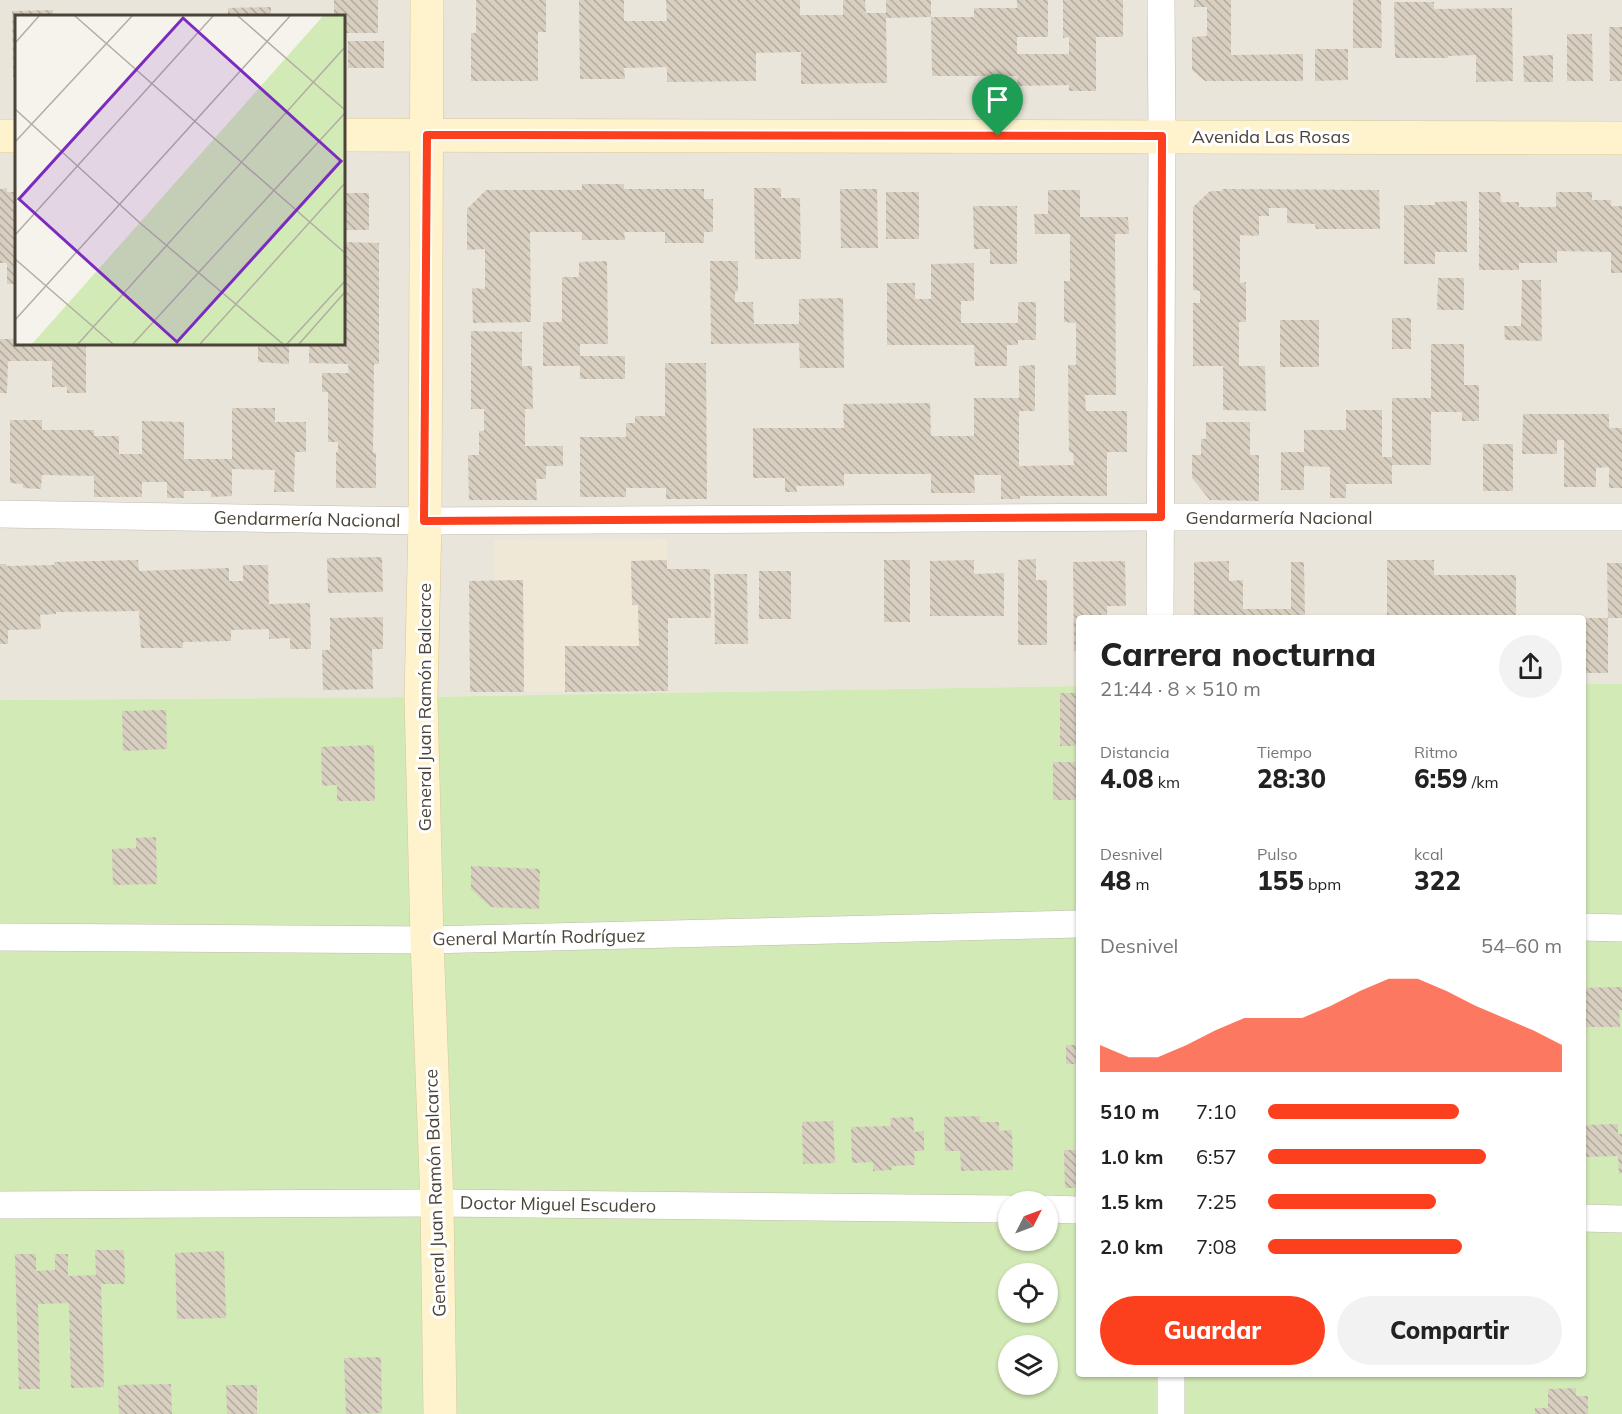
<!DOCTYPE html>
<html lang="es">
<meta charset="utf-8">
<style>
:root{--surface:#fff;--page:#f2f2f2;--text:#222;--muted:#767676;--accent:#fc3f1d}
body{margin:0;font-family:Mulish,sans-serif;background:var(--page);color:var(--text);height:100vh;display:flex;flex-direction:column;font-size:22px;white-space:nowrap}
*{box-sizing:border-box;margin:0}
p{font-size:20px;color:var(--muted)}
.icon{flex:none;width:33px;height:33px;fill:none;stroke:currentColor;stroke-width:2;stroke-linecap:round;stroke-linejoin:round}
.map{position:relative;flex:1;overflow:hidden}
.details{position:absolute;left:1076px;top:615px;width:510px;height:762px;display:flex;flex-direction:column;background:var(--surface);border-radius:6px;box-shadow:0 2px 4px #0004}
.details>*{flex:none}
.needle{width:39px;rotate:48deg}
.fabs{position:absolute;left:998px;top:1191px;display:grid;gap:12px}
.fabs a{display:grid;place-items:center;width:60px;height:60px;border-radius:50%;background:var(--surface);box-shadow:0 2px 4px #0004;font-size:30px}
.pin{position:absolute;display:grid;place-items:center;width:51px;height:51px;color:#fff;margin:-62px -26px;border-radius:50% 50% 50% 0;rotate:-45deg;box-shadow:0 0 6px #0007}
.pin .icon{rotate:45deg}
.round{display:grid;place-items:center;flex:none;width:63px;height:63px;border-radius:32px;background:var(--page)}
.head{display:flex;align-items:center;justify-content:space-between;height:102px;padding:0 24px}
h1{font-size:33px;font-weight:800;line-height:45px}
.figures{display:grid;grid-template-columns:repeat(3,1fr);gap:9px;height:102px;padding:6px 24px}
.figures div{display:grid;align-content:center}
.figures b{font-size:26px;font-weight:800}
.figures small{font-size:16px;font-weight:400}
.figures p{font-size:16px}
.chart{height:168px;padding:12px 24px}
.chart p{display:flex;justify-content:space-between}
.chart svg{width:100%;height:108px;margin-top:6px;fill:var(--accent);opacity:.7}
.primary-button{display:flex;gap:12px;margin-top:auto;padding:12px 24px}
.primary-button a{flex:1;height:69px;border-radius:36px;background:var(--accent);color:#fff;font-size:24px;font-weight:800;line-height:69px;text-align:center}
.primary-button a+a{background:var(--page);color:var(--text)}
ul{padding:0 24px;list-style:none;font-size:20px}
li{display:grid;grid-template-columns:96px 72px 1fr;align-items:center;height:45px}
li i{height:15px;border-radius:8px;background:var(--accent)}
.map>svg:first-child{display:block}
.residential{fill:#eae5da;fill-rule:evenodd}
.education{fill:#efe8d6}
.green{fill:#d2eab5;fill-rule:evenodd}
.building{fill:url(#building-back-hatch)}
.lines{fill:none;stroke-linecap:round;stroke-linejoin:round}
.street-casing{stroke:#c2bbae;stroke-width:28}
.secondary-casing{stroke:#d6c79b;stroke-width:34}
.street{stroke:#fff;stroke-width:27}
.secondary{stroke:#fff3cd;stroke-width:33}
.route-casing{stroke:#fff;stroke-width:12}
.route{stroke:#fc3f1d;stroke-width:8}
.labels{text-anchor:middle;dominant-baseline:central;stroke-width:6;stroke-linejoin:round;paint-order:stroke}
.street-label{font-size:18px;fill:#4b4439;stroke:#fff}
.inset-road{fill:none;stroke:#b2ada4;stroke-width:1.5}
.view{fill:#7b2cbf;fill-opacity:0.15;stroke:#7b2cbf;stroke-width:3}
.inset-edge{fill:none;stroke:#4b4439;stroke-width:3}
</style>
<div class="map">
<svg width="1622" height="1414" viewBox="0 0 1622 1414">
<defs>
<pattern id="building-back-hatch" width="6" height="6" patternUnits="userSpaceOnUse" patternTransform="scale(1.5)"><rect width="6" height="6" fill="#d8cfc1"/><path d="M-1 5l2 2M0 0l6 6M5-1l2 2" fill="none" stroke="#b1aa9e"/></pattern>
</defs>
<rect width="100%" height="100%" fill="#f6f3ec"/>
<path class="residential" d="M0,0H1622V684H1583L1582,618H1078V686L421,697L0,700ZM16,16H344V344H16Z"/>
<path class="education" d="M667,539V560L631,561L632,605H638L639,646L565,692H524L523,581L494,580V540Z"/>
<path class="green" d="M1583,684H1622V1414H0V700L421,697L1078,686V1374H1582ZM1008,1202H1047V1240H1008ZM1008,1274H1047V1312H1008ZM1008,1346H1047V1384H1008Z"/>
<g class="building">
<path d="M334,0H378V33H344V16H334Z"/>
<path d="M476,0H546V32H538V81H471V33H476Z"/>
<path d="M579,0H624V21H667L666,0H800V15H843V0H865L866,13H886V0H931V17L886,18L887,83L801,84V52L756,53V81L667,82V67L624,68L625,79H580Z"/>
<path d="M1017,0H1048V37H1017V54H1069V37L1063,38V0H1123V37H1096V91H1069V85L1017,86L1018,76H932L931,17H974V8H1017Z"/>
<path d="M1194,0H1231V55L1303,54V81H1205L1192,70V37L1207,36V7H1194Z"/>
<path d="M1353,0H1381L1382,48H1353Z"/>
<path d="M1394,2H1434V9L1512,8L1513,81L1476,82V55L1448,56V58H1395Z"/>
<path d="M271,7V16H228V8Z"/>
<path d="M53,10V16H16V77H13L12,11Z"/>
<path d="M141,14V16H116V15Z"/>
<path d="M1609,27H1622V81H1610Z"/>
<path d="M1567,34H1592L1593,81H1567Z"/>
<rect x="348" y="41" width="36" height="27"/>
<path d="M1315,49H1348V80L1315,81Z"/>
<path d="M1553,55V82H1524L1523,56Z"/>
<path d="M582,184H624V189H704V199H713V232H704V243H665V232H624L625,240H582V232H530L531,322L473,323L472,288L485,289V249L467,250V209L486,190H582Z"/>
<path d="M7,188V192H16V284H7V263H0V189Z"/>
<path d="M754,188H781V198H800L801,259H755Z"/>
<path d="M840,189H877L878,248H841Z"/>
<path d="M1222,189L1379,190L1380,229H1316L1315,224L1287,223V208H1269V216H1259V236L1240,235V283L1246,282V322H1239V366H1265L1266,411L1223,410V366H1193V303H1200V291L1193,290V207L1210,191H1222Z"/>
<path d="M1048,190H1080V217H1128L1129,234H1115L1116,395H1085L1086,411H1127V452H1107V496H1020V499H1001V475H974L975,493H931V474H844V486H796L797,492H785V478H753V428H844L843,404L930,403L931,436H974V398H1019V366L1035,365V411H1019V466L1074,465L1073,453L1069,452L1068,365H1076V323L1064,322V281H1070V234H1035L1034,214H1048Z"/>
<rect x="886" y="192" width="33" height="47"/>
<path d="M1479,192H1500L1501,202H1519V207H1556V192H1592V200H1611V206H1622V273H1611V252L1557,251V263H1519V270H1479Z"/>
<rect x="344" y="193" width="25" height="37"/>
<path d="M1467,201V252H1435V264H1404V205H1435V202Z"/>
<path d="M973,206H1017V264H990V249H974Z"/>
<path d="M344,242L379,243V364H374L373,453H376V488H336V452H338V442H328V392H322V373H349L348,364L309,363V344H344L345,321H344Z"/>
<path d="M607,261L608,344H580V356H625V379H580V366H543V322H562V277H579V262Z"/>
<path d="M710,261H738V291L735,292V302H753L754,324H799V299L843,298L844,368H800L799,343L711,344Z"/>
<path d="M974,263V301H961V323H1018V302H1036V340H1018V345H1007V366H975L974,345H887V283H915V299H931V264Z"/>
<path d="M1438,278H1464V310H1437Z"/>
<path d="M1522,280H1541L1542,341L1505,340L1504,326H1521Z"/>
<rect x="1392" y="318" width="19" height="31"/>
<rect x="1280" y="320" width="39" height="47"/>
<path d="M471,331L522,332V366H532L533,409H525V446H563V466H546V479H536L537,500H469L468,455H479V431H484V409H471Z"/>
<path d="M0,339H16V344H86V393H67V387H52V361H8L7,393H0Z"/>
<path d="M258,344H289V364L258,362Z"/>
<path d="M1431,344H1464V385H1479V421H1462V412H1431V465H1392V484H1346V498H1330V467L1304,466V490H1281V452H1304V430H1346V410H1382V457H1392V398H1431Z"/>
<path d="M665,363H706L707,499H666V488H626V497H580V437H626V423H635V416H665Z"/>
<path d="M232,408H275V422H306V452H295L294,492H274L275,470L232,469V496L211,497V491H184V498H167V482H142V497H94V476L42,475L41,489L23,488V484L10,483V420H42V430H94V436H119V454H142V421L184,422V459H232Z"/>
<path d="M1523,414H1609V428H1622V488H1609V467L1596,468V487H1564V440H1557V454H1522Z"/>
<path d="M1206,422H1250V455H1259V501L1210,500L1192,478V455H1201V439H1206Z"/>
<rect x="1483" y="444" width="30" height="47"/>
<path d="M382,557L383,592L328,593L327,558Z"/>
<path d="M1036,559V580H1047V645H1018V560Z"/>
<path d="M138,560L139,571L229,568V581H243V565H268L269,604L310,603L311,649H290V638L269,639V629L231,630V641L183,642V648H141L139,611L56,612V614L40,615L41,629L8,630V644H0V564H6V566L54,565V562Z"/>
<path d="M667,560V569H710L711,618H668V691L565,692V646H639L638,605H632L631,561Z"/>
<rect x="884" y="560" width="26" height="62"/>
<path d="M974,560V574L1004,573V616H930V561Z"/>
<path d="M1387,560H1434V575H1516V615H1478V618H1387Z"/>
<path d="M1125,561L1126,606H1107V618H1078V651H1074L1073,562Z"/>
<path d="M1229,561V581L1243,580V609H1291V562H1304L1305,618H1194V562Z"/>
<path d="M1607,563H1622V618H1608Z"/>
<rect x="759" y="571" width="32" height="48"/>
<path d="M714,574H747L748,644H715Z"/>
<path d="M523,580L524,692H470L469,581Z"/>
<path d="M383,617V649H372L373,689L323,690L322,650H330V618Z"/>
<rect x="1582" y="618" width="26" height="55"/>
<rect x="1060" y="693" width="18" height="53"/>
<path d="M166,710L167,749L123,751L122,711Z"/>
<path d="M374,745L375,801H337V785L322,786L321,747Z"/>
<rect x="1053" y="762" width="25" height="38"/>
<path d="M156,837L157,884L113,885L112,849L136,848V838Z"/>
<path d="M471,866L540,869L539,909L490,907L471,889Z"/>
<path d="M1619,987H1622V1010H1619L1620,1027H1582V988Z"/>
<rect x="1066" y="1045" width="12" height="19"/>
<path d="M980,1116V1122H999V1131L1012,1130L1013,1170L961,1171L960,1151H945L944,1117Z"/>
<path d="M913,1117L914,1132L924,1131V1151H914L915,1165L892,1166V1170L873,1171V1162L852,1163L851,1127L891,1126L890,1118Z"/>
<path d="M833,1121L835,1163L803,1164L802,1122Z"/>
<path d="M1618,1124V1134H1622V1173L1619,1174L1618,1156L1582,1157V1125Z"/>
<path d="M1064,1150H1078V1188H1065Z"/>
<path d="M95,1250H124L125,1284H101L104,1387L71,1388L69,1303L38,1304L40,1389H19L15,1254H36V1271L55,1270V1254H68V1276L96,1275Z"/>
<path d="M224,1251L226,1318L177,1319L175,1253Z"/>
<path d="M381,1357L382,1413L346,1414L344,1358Z"/>
<path d="M171,1384L172,1414H119L118,1385Z"/>
<path d="M226,1385H257V1414H227Z"/>
<path d="M1576,1388V1396H1588V1414H1535V1408H1548V1389Z"/>
</g>
<g class="lines">
<g class="street-casing">
<g id="street">
<path d="M0,514L425,521L1160,517H1622"/>
<path d="M1160,618L1162,136L1161,0"/>
<path d="M1582,927L1622,928"/>
<path d="M0,937L427,940L1078,924"/>
<path d="M0,1205L437,1203L1008,1209"/>
<path d="M1047,1209L1078,1210"/>
<path d="M1582,1218L1622,1219"/>
<path d="M1171,1374V1414"/>
</g>
</g>
<g class="secondary-casing">
<g id="secondary">
<path d="M427,0L425,521L421,697L427,940L437,1203L440,1414"/>
<path d="M344,135L1622,138"/>
<path d="M0,136H16"/>
</g>
</g>
<use href="#street" class="street"/>
<use href="#secondary" class="secondary"/>
</g>
<g class="lines">
<g class="route-casing">
<path id="route" d="M427,135L1162,136L1161,517L424,521Z"/>
</g>
<use href="#route" class="route"/>
</g>
<g class="labels">
<g class="street-label">
<text x="1271" y="136">Avenida Las Rosas</text>
<text x="1279" y="517">Gendarmería Nacional</text>
<text transform="translate(307 519) rotate(1)">Gendarmería Nacional</text>
<text transform="translate(424 707) rotate(-90)">General Juan Ramón Balcarce</text>
<text transform="translate(539 937) rotate(-1)">General Martín Rodríguez</text>
<text transform="translate(435 1193) rotate(-92)">General Juan Ramón Balcarce</text>
<text transform="translate(558 1204) rotate(1)">Doctor Miguel Escudero</text>
</g>
</g>
<g transform="translate(15 15)">
<rect width="330" height="330" fill="#f6f3ec"/>
<path d="M308,1H330V329H17Z" fill="#d2eab5"/>
<path class="inset-road" d="M60,1L330,238M223,1L330,95M0,28L24,1M0,94L125,208L268,329M0,127L117,1M0,220L198,1M0,244L98,329M0,305L275,1M63,329L330,32M118,329L330,98M185,329L330,168M272,329L330,266M284,329L330,277"/>
<path class="view" d="M168,3L326,146L162,327L4,184Z"/>
<rect width="330" height="330" class="inset-edge"/>
</g>
</svg>
<div class="fabs">
<a><svg class="needle" viewBox="-14 -14 28 28"><path d="M0-13l5 13h-10z" fill="#e53935"/><path d="M0 13l5-13h-10z" fill="#767676"/></svg></a>
<a><svg class="icon" aria-label="locate" viewBox="0 0 24 24"><circle cx="12" cy="12" r="6"/><path d="M12 2v4M12 18v4M2 12h4M18 12h4"/></svg></a>
<a><svg class="icon" aria-label="layers" viewBox="0 0 24 24"><path d="M12 4l9 5-9 5-9-5zM3 14l9 5 9-5"/></svg></a>
</div>
<div class="pin" style="left:998px;top:136px;background:#1e9e55"><svg class="icon" aria-label="arrive" viewBox="0 0 24 24"><path d="M6 21V4h12l-3 4 3 4H6"/></svg></div>
<section class="details">
<div class="head"><div><h1>Carrera nocturna</h1><p>21:44 · 8 × 510 m</p></div><a class="round"><svg class="icon" aria-label="share" viewBox="0 0 24 24"><path d="M12 15V3M7 8l5-5 5 5M5 13v7h14v-7"/></svg></a></div>
<div class="figures">
<div><p>Distancia</p><b>4.08<small> km</small></b></div>
<div><p>Tiempo</p><b>28:30</b></div>
<div><p>Ritmo</p><b>6:59<small> /km</small></b></div>
</div>
<div class="figures">
<div><p>Desnivel</p><b>48<small> m</small></b></div>
<div><p>Pulso</p><b>155<small> bpm</small></b></div>
<div><p>kcal</p><b>322</b></div>
</div>
<div class="chart"><p><span>Desnivel</span>54–60 m</p>
<svg viewBox="0 0 160 44" preserveAspectRatio="none"><path d="M0 44V33L10 38L20 38L30 33L40 27L50 22L60 22L70 22L80 17L90 11L100 6L110 6L120 11L130 17L140 22L150 27L160 33V44z"/></svg>
</div>
<ul>
<li><b>510 m</b>7:10<i style="width:65%"></i></li>
<li><b>1.0 km</b>6:57<i style="width:74%"></i></li>
<li><b>1.5 km</b>7:25<i style="width:57%"></i></li>
<li><b>2.0 km</b>7:08<i style="width:66%"></i></li>
</ul>
<div class="primary-button"><a>Guardar</a><a>Compartir</a></div>
</section>
</div>
